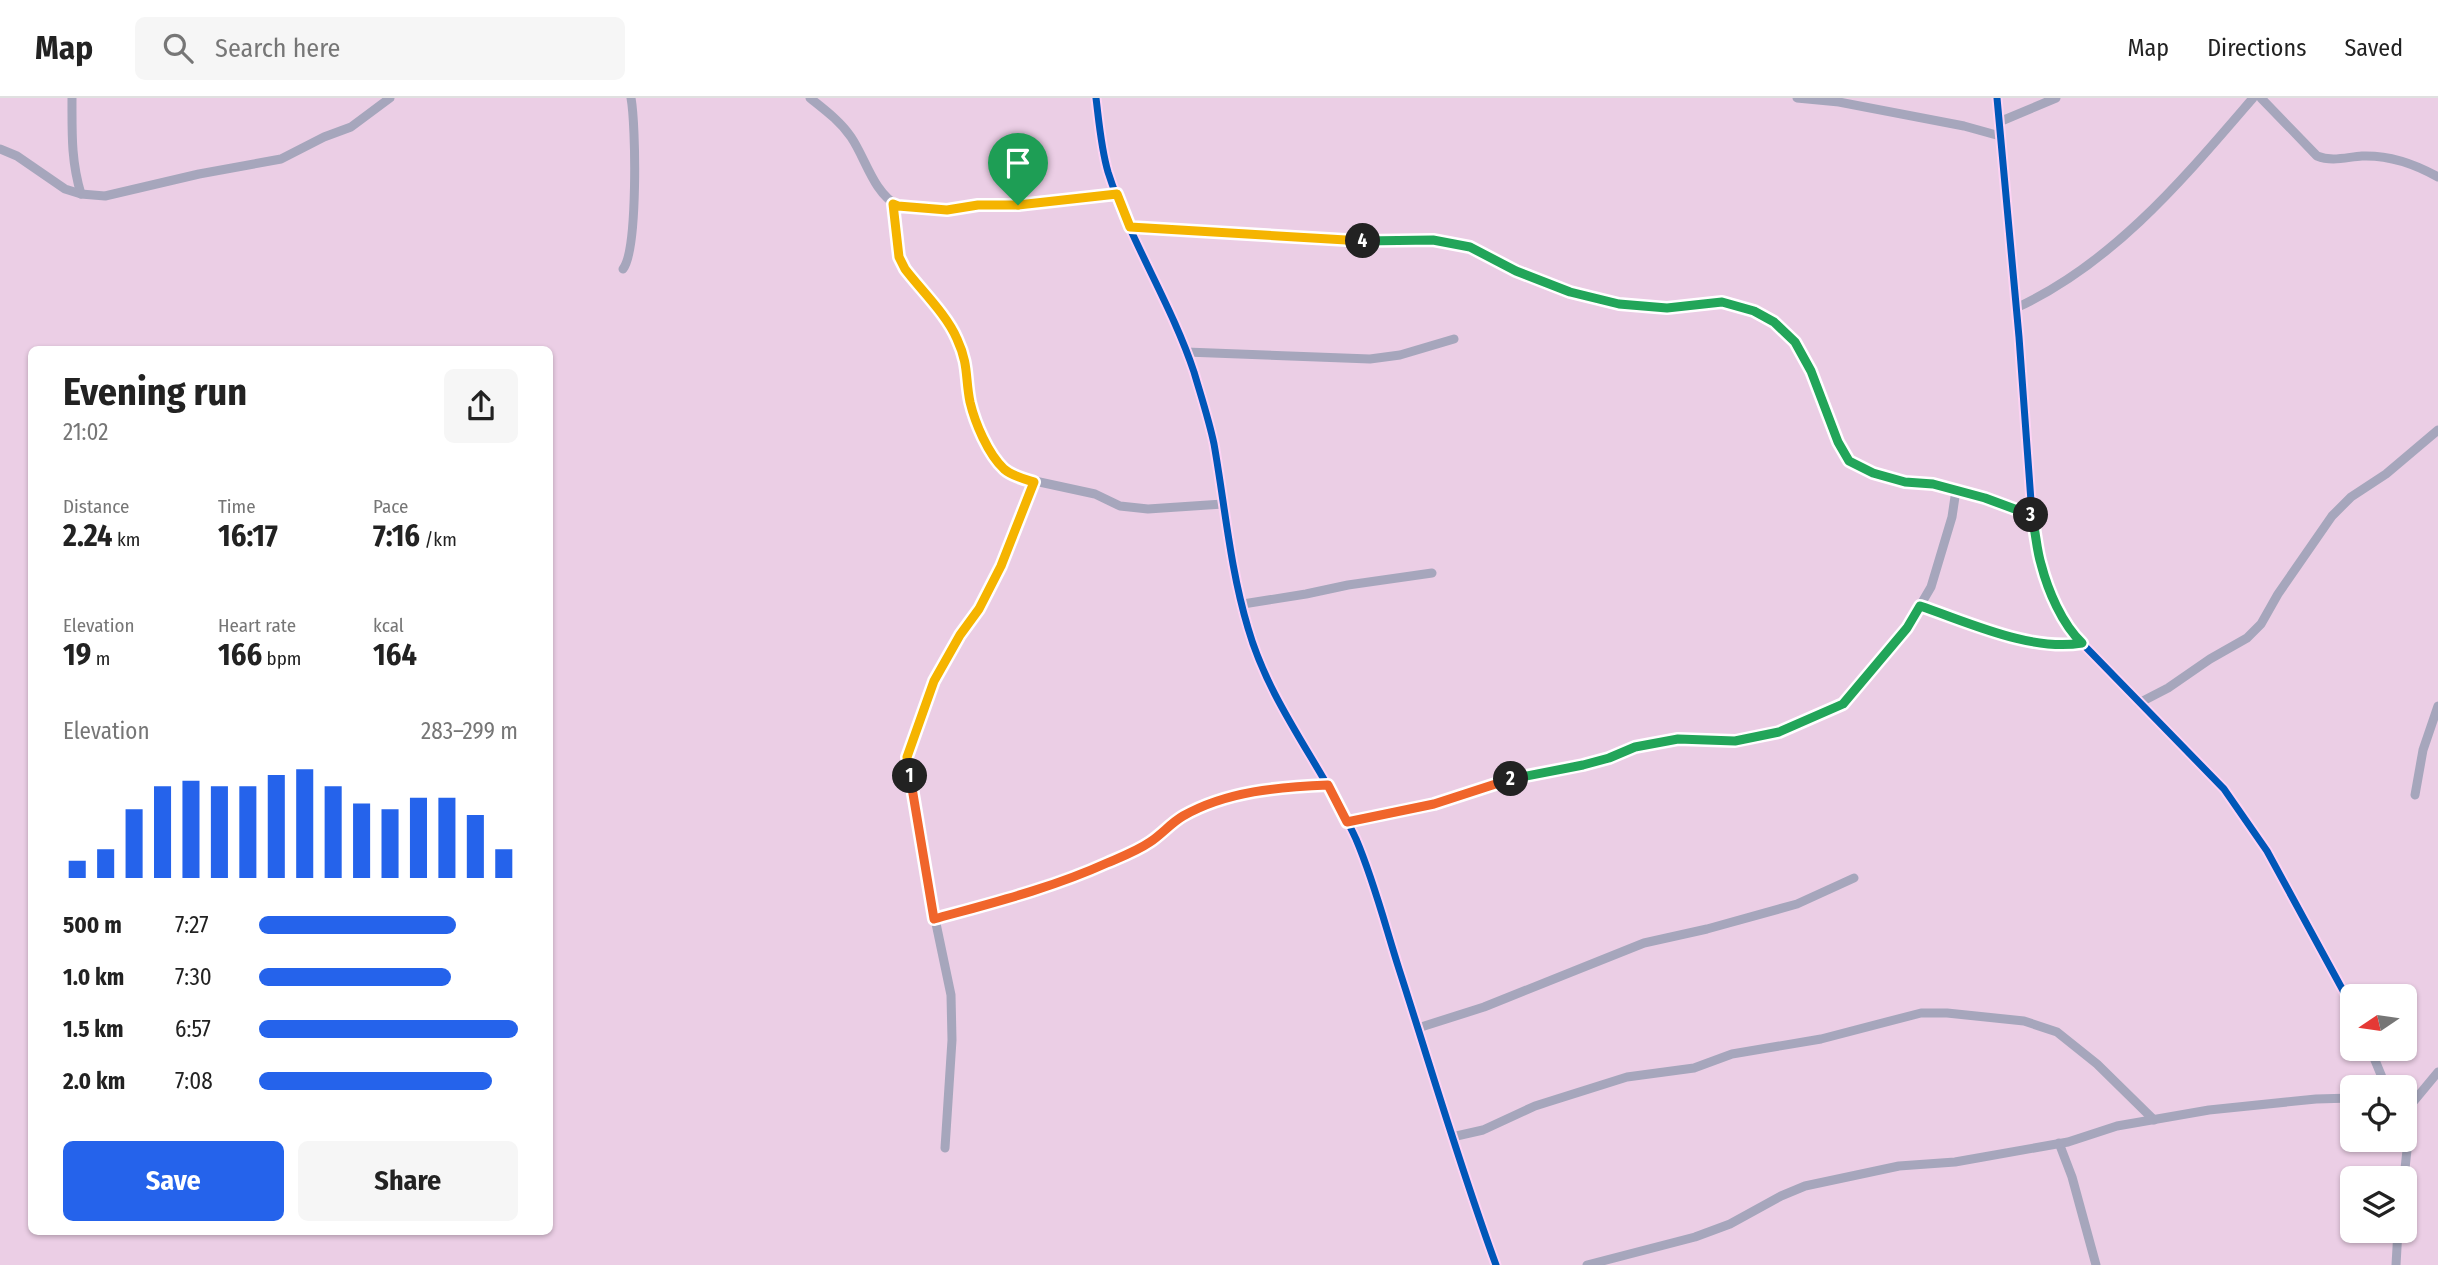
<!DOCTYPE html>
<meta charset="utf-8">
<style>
:root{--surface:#fff;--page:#f6f6f6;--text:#222;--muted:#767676;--line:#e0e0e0;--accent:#2563eb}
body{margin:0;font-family:"Fira Sans Condensed",sans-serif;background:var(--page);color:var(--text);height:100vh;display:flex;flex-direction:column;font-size:26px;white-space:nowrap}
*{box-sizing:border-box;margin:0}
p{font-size:23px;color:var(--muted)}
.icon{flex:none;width:38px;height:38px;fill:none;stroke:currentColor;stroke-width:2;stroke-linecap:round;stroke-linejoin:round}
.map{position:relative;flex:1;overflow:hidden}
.panel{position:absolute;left:28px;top:248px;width:525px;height:889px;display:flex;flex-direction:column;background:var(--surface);border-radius:10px;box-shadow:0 2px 5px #0004}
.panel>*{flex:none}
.needle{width:46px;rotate:257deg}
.buttons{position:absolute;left:2340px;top:886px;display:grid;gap:14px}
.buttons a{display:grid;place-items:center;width:77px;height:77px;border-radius:10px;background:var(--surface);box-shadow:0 2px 5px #0004;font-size:35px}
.pin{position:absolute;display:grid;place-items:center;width:60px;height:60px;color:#fff;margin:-72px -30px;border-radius:50% 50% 50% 0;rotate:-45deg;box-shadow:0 0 7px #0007}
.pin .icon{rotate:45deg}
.km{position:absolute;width:35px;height:35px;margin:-18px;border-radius:50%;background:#222;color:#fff;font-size:19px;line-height:35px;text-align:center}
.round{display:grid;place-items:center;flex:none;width:74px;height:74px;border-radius:10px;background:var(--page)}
.head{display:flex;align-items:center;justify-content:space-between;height:119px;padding:0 35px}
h1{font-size:38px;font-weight:700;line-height:52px}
.metrics{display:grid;grid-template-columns:repeat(3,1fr);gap:10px;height:119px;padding:7px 35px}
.metrics div{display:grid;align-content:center}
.metrics b{font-size:30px;font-weight:700}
.metrics small{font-size:19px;font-weight:400}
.metrics p{font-size:19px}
.chart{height:196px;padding:14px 35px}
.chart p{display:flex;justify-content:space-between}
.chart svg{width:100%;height:126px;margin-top:7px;stroke:var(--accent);stroke-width:6}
.action{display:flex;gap:14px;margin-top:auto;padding:14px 35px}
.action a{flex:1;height:80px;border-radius:10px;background:var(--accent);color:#fff;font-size:28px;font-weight:700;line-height:80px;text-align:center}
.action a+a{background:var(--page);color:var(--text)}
ul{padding:0 35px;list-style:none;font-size:23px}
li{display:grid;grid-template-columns:112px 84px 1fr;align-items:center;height:52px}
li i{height:18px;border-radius:9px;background:var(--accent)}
header{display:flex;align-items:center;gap:42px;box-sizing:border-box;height:98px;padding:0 35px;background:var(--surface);border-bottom:2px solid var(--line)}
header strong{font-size:33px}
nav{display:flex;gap:38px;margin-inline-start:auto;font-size:24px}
.search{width:490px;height:63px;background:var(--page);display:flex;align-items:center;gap:18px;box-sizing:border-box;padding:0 24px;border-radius:10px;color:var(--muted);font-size:26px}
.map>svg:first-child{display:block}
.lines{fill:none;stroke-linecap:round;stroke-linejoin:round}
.street{stroke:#a6a6bc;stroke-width:9}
.cycleway-casing{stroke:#fdd3f3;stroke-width:11}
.cycleway{stroke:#0057b8;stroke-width:7}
.split-1-casing{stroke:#fff;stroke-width:14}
.split-2-casing{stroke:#fff;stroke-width:14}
.split-3-casing{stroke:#fff;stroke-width:14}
.split-4-casing{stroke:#fff;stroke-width:14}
.split-5-casing{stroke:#fff;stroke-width:14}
.split-1{stroke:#f5b400;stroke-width:9}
.split-2{stroke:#f0652b;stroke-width:9}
.split-3{stroke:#22a559;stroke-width:9}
.split-4{stroke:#22a559;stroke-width:9}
.split-5{stroke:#f5b400;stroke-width:9}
</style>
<header>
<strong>Map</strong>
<div class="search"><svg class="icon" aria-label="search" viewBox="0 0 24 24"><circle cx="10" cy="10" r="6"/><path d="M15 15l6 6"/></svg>Search here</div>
<nav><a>Map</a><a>Directions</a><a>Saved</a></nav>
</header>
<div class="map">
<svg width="2438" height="1167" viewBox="0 0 2438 1167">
<rect width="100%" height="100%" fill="#ebcee5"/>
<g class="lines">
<g class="street">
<path d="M72,0C72,35 71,63 81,96"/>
<path d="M810,0C825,12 840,23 851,39C866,61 873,94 898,108L947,112L978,107H1018L1117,96"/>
<path d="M1096,0C1099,24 1101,50 1108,74C1130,143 1171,205 1194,274C1201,298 1209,322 1214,346C1225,408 1230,470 1248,530C1270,607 1323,669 1356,741C1374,783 1385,827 1399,871C1431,970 1460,1069 1496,1167"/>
<path d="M1797,0L1839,4L1964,28L2000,38"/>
<path d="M1997,0L2019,239L2032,417L2040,466L2053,500L2075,538L2224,691L2267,753L2352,909"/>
<path d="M2261,0L2317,58C2332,64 2347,59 2362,58C2389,57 2415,66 2438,79"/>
<path d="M1999,24L2056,0"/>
<path d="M0,51L17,58L65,91L81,96L105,98L199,76L281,61L324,39L351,29L390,0"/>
<path d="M893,106L899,159L905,171L955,236L966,262L969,300L973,318L990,352L1005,372L1021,380L1095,396L1120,408L1148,411L1223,406"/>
<path d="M1130,129L1358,143L1433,142L1470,149L1516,173L1570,194L1619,206L1667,210L1722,204L1754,213L1775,224L1795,244L1811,273L1838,344L1849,363L1873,375L1905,384L1933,386L1985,400L2032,417"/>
<path d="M623,171C638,152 636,27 631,0"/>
<path d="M2016,210C2114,165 2184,80 2253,0"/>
<path d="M1186,254L1370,261L1400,257L1454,241"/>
<path d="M1243,506L1306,496L1348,487L1432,475"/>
<path d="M1920,508C1969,524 2031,554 2082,545"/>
<path d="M2139,605L2168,590L2210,561L2247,540L2261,526L2278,496L2332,418L2351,399L2386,376L2438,332"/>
<path d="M2415,697L2423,652L2438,608"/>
<path d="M1347,724L1434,706L1509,682L1609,660L1635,649L1678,641L1735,643L1779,634L1843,606L1907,530L1931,489L1952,419L1956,392"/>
<path d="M934,821L1017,797L1104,766L1148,745L1182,718L1211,705L1277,689L1328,687"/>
<path d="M1418,930L1484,909L1644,845L1707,831L1797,806L1854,780"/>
<path d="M2370,950L2386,989"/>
<path d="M2404,1015L2438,974"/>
<path d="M1452,1039L1483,1032L1535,1008L1627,979L1694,970L1732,956L1821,941L1921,915H1947L2024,923L2057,934L2097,966L2154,1022"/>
<path d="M2404,1041L2407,1052L2404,1080"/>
<path d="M2059,1045L2072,1079L2096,1167"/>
<path d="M945,1050L952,942L951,897L929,792L923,742L907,659L934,583L960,537L979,511L1001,468L1034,384"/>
<path d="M1587,1167L1695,1139L1730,1126L1781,1098L1805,1088L1899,1068L1955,1064L2068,1044L2117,1028L2209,1012L2316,1001L2352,1000"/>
<path d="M2396,1167L2398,1132"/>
</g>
<g class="cycleway-casing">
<g id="cycleway">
<path d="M1096,0C1099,24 1101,50 1108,74C1130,143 1171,205 1194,274C1201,298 1209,322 1214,346C1225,408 1230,470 1248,530C1270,607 1323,669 1356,741C1374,783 1385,827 1399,871C1431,970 1460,1069 1496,1167"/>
<path d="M1997,0L2019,239L2032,417L2040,466L2053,500L2075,538L2224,691L2267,753L2352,909"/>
<path d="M1130,129L1358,143L1433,142L1470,149L1516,173L1570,194L1619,206L1667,210L1722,204L1754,213L1775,224L1795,244L1811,273L1838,344L1849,363L1873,375L1905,384L1933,386L1985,400L2032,417"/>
</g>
</g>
<use href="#cycleway" class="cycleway"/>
</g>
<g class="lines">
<g class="split-1-casing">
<path id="split-1" d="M910,678L907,659L934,583L960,537L979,511L1001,468L1034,384C1024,381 1012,378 1004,371C988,356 975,325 970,304C965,279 969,267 957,241C947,217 921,192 905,171L899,159L893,106L898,108L947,112L978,107H1018"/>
</g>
<g class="split-2-casing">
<path id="split-2" d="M910,678L934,821C992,805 1052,790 1107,765C1121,759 1137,753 1150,744C1162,736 1171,725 1183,718C1227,693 1279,689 1328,687L1347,724L1434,706L1511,681"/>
</g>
<g class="split-3-casing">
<path id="split-3" d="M1511,681L1583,667L1609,660L1635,649L1678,641L1735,643L1779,634L1843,606L1907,530L1920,508C1968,524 2031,554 2082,545C2062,526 2048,493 2041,466C2036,450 2036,432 2031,417"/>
</g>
<g class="split-4-casing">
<path id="split-4" d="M1363,143L1433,142L1470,149L1516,173L1570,194L1619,206L1667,210L1722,204L1754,213L1774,224L1795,244L1811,273L1838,344L1849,363L1873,375L1905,384L1933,386L1985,400L2031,417"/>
</g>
<g class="split-5-casing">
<path id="split-5" d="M1018,107L1117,96L1130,129L1363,143"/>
</g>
<use href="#split-1" class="split-1"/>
<use href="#split-2" class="split-2"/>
<use href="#split-3" class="split-3"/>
<use href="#split-4" class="split-4"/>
<use href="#split-5" class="split-5"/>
</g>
</svg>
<div class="buttons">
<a><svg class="needle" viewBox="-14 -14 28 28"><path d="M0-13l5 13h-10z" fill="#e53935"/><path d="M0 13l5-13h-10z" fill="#767676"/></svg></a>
<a><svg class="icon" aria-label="locate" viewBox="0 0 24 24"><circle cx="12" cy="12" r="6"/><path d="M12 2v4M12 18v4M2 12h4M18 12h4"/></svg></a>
<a><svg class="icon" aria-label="layers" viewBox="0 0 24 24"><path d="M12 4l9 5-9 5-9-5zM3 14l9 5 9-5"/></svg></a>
</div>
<div class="pin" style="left:1018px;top:107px;background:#1e9e55"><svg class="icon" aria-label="arrive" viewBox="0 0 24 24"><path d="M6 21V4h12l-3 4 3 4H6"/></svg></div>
<b class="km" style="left:910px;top:678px">1</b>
<b class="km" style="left:1511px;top:681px">2</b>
<b class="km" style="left:2031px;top:417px">3</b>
<b class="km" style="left:1363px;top:143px">4</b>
<section class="panel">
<div class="head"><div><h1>Evening run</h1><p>21:02</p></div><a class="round"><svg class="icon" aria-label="share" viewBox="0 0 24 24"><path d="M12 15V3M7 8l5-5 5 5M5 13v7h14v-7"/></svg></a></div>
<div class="metrics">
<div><p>Distance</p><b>2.24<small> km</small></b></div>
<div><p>Time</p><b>16:17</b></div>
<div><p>Pace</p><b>7:16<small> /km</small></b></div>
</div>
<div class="metrics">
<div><p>Elevation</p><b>19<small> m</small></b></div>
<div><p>Heart rate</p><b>166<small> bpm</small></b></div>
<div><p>kcal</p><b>164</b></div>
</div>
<div class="chart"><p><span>Elevation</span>283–299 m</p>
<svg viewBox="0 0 160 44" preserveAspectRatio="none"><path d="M5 44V38M15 44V34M25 44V20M35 44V12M45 44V10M55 44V12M65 44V12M75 44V8M85 44V6M95 44V12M105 44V18M115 44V20M125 44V16M135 44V16M145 44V22M155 44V34"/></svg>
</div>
<ul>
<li><b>500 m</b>7:27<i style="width:76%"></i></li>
<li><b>1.0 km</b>7:30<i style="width:74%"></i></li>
<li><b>1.5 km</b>6:57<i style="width:100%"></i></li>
<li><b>2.0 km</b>7:08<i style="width:90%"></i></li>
</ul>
<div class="action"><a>Save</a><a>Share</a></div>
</section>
</div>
